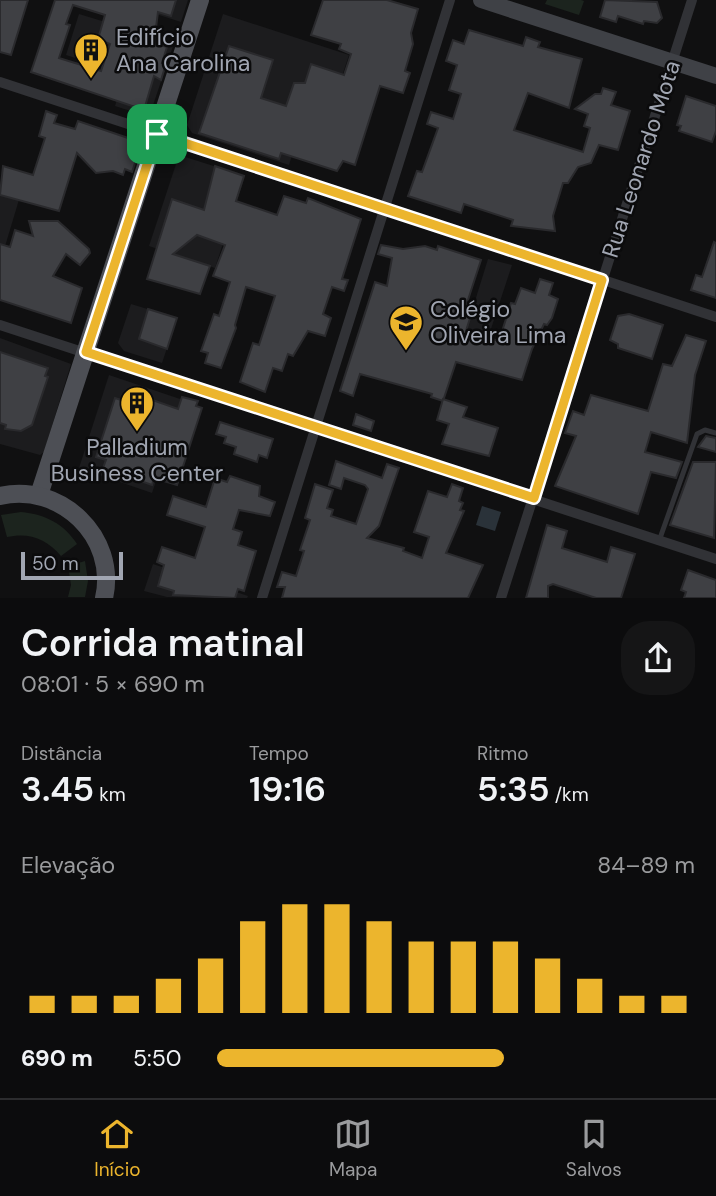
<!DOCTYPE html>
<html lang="pt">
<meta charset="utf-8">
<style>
:root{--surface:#0c0c0d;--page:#151516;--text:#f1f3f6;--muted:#9a9b9d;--line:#2c2c2e;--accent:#ecb52d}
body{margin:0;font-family:"DM Sans",sans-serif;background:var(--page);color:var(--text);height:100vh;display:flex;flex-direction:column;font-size:26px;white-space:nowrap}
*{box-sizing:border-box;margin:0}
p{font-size:23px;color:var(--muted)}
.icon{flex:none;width:38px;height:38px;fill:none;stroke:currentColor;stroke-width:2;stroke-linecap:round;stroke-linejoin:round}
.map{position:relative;height:598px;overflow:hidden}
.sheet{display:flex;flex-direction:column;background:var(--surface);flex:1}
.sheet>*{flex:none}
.scale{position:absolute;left:21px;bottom:18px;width:102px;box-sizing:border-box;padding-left:7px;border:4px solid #a1a6b2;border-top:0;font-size:19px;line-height:24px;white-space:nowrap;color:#a1a6b2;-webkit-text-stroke:5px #0b0b0c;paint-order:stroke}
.pin{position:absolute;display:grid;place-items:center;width:60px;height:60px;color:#fff;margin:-30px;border-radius:14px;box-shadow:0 4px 10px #0006}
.round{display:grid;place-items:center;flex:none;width:74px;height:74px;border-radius:28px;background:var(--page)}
.summary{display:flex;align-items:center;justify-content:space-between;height:119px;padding:0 21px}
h1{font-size:38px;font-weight:600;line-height:52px}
.stats{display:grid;grid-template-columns:repeat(3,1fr);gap:10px;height:119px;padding:7px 21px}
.stats div{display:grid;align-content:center}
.stats b{font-size:35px;font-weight:600}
.stats small{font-size:19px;font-weight:400}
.stats p{font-size:19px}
.chart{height:196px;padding:14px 21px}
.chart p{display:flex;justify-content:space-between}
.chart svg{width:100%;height:126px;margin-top:7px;stroke:var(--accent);stroke-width:6}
ul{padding:0 21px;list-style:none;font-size:23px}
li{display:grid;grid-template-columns:112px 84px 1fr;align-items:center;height:52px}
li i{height:18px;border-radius:9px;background:var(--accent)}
.tabs{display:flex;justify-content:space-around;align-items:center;height:98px;border-top:2px solid var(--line);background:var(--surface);font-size:19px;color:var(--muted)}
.tabs a{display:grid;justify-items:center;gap:4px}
.tabs .on{color:var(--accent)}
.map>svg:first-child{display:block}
.built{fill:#1c1c1e}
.green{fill:#1c241e}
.water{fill:#2a3239}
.building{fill:#3f4044;stroke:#2a2a2d;stroke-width:2;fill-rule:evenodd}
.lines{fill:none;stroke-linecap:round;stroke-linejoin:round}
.lane{stroke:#313236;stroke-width:5}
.street{stroke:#313236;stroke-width:10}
.secondary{stroke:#3f4146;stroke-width:16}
.primary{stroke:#4d4f55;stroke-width:18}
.route-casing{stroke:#fff;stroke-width:14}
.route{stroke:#ecb52d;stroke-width:9}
.labels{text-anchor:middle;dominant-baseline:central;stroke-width:5;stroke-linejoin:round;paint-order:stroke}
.poi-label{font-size:23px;fill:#a1a6b2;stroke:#0b0b0c;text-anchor:start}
.street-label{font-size:23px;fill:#a1a6b2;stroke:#0b0b0c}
</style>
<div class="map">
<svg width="716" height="598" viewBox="0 0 716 598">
<rect width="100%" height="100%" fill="#101011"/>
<g class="built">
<path d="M112,0H188L181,22Z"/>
<path d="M79,14L174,43L149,117L115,106L125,74L66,55Z"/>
<path d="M223,14L349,55L342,76L319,69L289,165L192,133L187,125Z"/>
<path d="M179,155L245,176L215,268L149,246Z"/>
<path d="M3,166L27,173L0,263V188Z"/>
<path d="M488,259L512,265L488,338L466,330Z"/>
<path d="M131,304L177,318L162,363L124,351L118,343Z"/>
<path d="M0,338L71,364L44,452L40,455L0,444Z"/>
<path d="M109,375L183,400L152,493L79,468Z"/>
<path d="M153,564L248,596L247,598L167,597L144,591Z"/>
</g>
<g class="green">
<path d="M547,0H581L584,1L579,15L545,4Z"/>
<path d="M21,512C45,514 64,524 77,544L61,556C47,539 29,532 7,537L1,515Z"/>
<path d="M85,561L88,581L85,597H68L71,585L68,566Z"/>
</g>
<path class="water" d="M482,506L501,512L495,531L476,525Z"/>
<g class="building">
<path d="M0,0H28L11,55L0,52Z"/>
<path d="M55,0H176L171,16L158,12L154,43L167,47L162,63L166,64L161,80L154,76L144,110L31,72ZM73,5L105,15L98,39L110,44L101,71L59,58L70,25L66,24Z"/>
<path d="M323,0H387L418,9L411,33L413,44L405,71L410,73L403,93L380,86L355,165L343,161L337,171L281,153L279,159L199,133L229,46L273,60L261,98L286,106L294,83H305L311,64L344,75L351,54L339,49L341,44L311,35Z"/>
<path d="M605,0L657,2L662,18L657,23L644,21L643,24L618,16L616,22L600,17Z"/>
<path d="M469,30L523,46L526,37L540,42L538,47L582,59L569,108L528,93L514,130L583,152L590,128L584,126L588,114L575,109L595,94H601L603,88L616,92L611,105L630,111L618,150L599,145L591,163L578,167L568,183H563L553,216L555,231L511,226L513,220L464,204L461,213L408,196L417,171L422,172L438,128L427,124L431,112L453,119L461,94L449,90L457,65L446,61L453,40L464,44Z"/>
<path d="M686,96L716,106V131L712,142L679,131L681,126L677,125Z"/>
<path d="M46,111L57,115L54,123L75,129L78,121L134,140L130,154L137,157L132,172L125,169L123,175L113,171L96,173L77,153L59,211L0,195L3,166L33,175L45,138L39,136Z"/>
<path d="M215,166L244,176L236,201L277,215L284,196L306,203L308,198L361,219L342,279L348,280L344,291L332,287L323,314L331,318L325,336L308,331L293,356L288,354L282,371L273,368L265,392L240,382L253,343L259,345L275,296L246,287L235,325L236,328L221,368L205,363L208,353L201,351L214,314L219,316L230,282L213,276L225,245L197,235L173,254L210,266L200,294L147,279L172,199L204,210Z"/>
<path d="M29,221H58L89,249L90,253L80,265L66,254L53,276L82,288L71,323L0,300V244L10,247L15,230L33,236Z"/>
<path d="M714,242L716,243V298L691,290L696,275L702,277Z"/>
<path d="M381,245L403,249L425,246L437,250L438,246L481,260L467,303L474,305L466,331L499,341L511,303L515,304L521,288L535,293L540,279L553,283L549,295L558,299L552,318L547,325L544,324L532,349L522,380L456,362L443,401L431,397L432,394L360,374L353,396L340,391L375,282L387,286L392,258L378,254Z"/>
<path d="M148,309L177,318L167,349L139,339Z"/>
<path d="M629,314L663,325L652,359L618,348V344L610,340L618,316Z"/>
<path d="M686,335L706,341L695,375L687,443L651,432L645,452L682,462L676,478L651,472L638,514L555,486L576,436L565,433L573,411L584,415L591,395L648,411L663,364L672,366Z"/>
<path d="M0,352L48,368L45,376L48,377L32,425L21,431L5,429L6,425L0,423Z"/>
<path d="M141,396L178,409L182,397L198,401L196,406L202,408L177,485L154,478L152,485L103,468L106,460L96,457L115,398L137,405Z"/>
<path d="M443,399L467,407L463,417L498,428L489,456L442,444L449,424L437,420Z"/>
<path d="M356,414L374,421L371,431L353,425Z"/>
<path d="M220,422L273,439L267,458L259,455L257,462L234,454L236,447L224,443L226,437L216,434Z"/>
<path d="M706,436L716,438V452L698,447Z"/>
<path d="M336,461L382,478L387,464L399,468L379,526L367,538L404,548L403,551L422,558L429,537L414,532L428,491L447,497L452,484L463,488L459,501L463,503L460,510L464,511L446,553L483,565L468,598H282L285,587H277L282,572L296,576L304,551L300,550L310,520L305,518L315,484L333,490L327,508L333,510L331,516L356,524L368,489L365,485L344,478L341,489L329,485Z"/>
<path d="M693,462H716L714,538L670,525Z"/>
<path d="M230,476L260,486L259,496L275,502L270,516L239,510L233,529L242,532L238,545L256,551L244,591L238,589L235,598L173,595L174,591L158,586L164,565L157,562L162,547L195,558L205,527L167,515L173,496L206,507L215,478L227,482Z"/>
<path d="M547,525L567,531L562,548L607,562L611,547L635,554L621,598H596L553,584L548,586V598H526Z"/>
<path d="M688,570L716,580V598H684L686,592L681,590Z"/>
</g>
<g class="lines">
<path class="lane" d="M659,541L697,434L705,430L716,433"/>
<g class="street">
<path d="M0,82L716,317"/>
<path d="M0,325L716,559"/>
<path d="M262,598L450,0"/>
<path d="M501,598L692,0"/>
</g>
<path class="secondary" d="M481,0L716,76"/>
<g class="primary">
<path d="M39,495L200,0"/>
<path d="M0,496C60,482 118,537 104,598"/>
</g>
</g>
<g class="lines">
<g class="route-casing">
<path id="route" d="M157,134L602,280L534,498L86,352Z"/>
</g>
<use href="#route" class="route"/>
</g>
<defs>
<g id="building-pin" transform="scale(1.75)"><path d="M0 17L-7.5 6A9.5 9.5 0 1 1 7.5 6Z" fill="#ecb52d" stroke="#0b0b0c"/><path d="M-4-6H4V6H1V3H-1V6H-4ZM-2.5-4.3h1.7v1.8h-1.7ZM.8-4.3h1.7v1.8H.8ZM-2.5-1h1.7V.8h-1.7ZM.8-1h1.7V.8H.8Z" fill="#111"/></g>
<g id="school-pin" transform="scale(1.75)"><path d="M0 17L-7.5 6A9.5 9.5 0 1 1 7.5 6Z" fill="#ecb52d" stroke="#0b0b0c"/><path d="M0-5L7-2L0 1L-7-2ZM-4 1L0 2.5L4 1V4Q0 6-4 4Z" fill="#111"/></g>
</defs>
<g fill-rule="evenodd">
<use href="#building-pin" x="91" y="50"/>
<use href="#school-pin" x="406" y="322"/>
<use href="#building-pin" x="137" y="403"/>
</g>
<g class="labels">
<g class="poi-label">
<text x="116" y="37">Edifício<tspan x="116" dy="26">Ana Carolina</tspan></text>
<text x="430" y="309">Colégio<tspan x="430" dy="26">Oliveira Lima</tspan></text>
<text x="137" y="447" text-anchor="middle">Palladium<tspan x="137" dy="26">Business Center</tspan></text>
</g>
<g class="street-label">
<text transform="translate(641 159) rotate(-72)">Rua Leonardo Mota</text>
</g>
</g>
</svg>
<div class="scale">50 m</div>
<div class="pin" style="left:157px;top:134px;background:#1e9e55"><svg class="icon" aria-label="arrive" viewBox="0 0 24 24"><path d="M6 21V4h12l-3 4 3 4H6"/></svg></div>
</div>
<section class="sheet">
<div class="summary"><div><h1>Corrida matinal</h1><p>08:01 · 5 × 690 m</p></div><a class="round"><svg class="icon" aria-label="share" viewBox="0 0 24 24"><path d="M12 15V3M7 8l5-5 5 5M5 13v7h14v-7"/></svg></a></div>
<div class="stats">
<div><p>Distância</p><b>3.45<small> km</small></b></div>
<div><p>Tempo</p><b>19:16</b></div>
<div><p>Ritmo</p><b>5:35<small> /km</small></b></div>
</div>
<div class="chart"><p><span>Elevação</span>84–89 m</p>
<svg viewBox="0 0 160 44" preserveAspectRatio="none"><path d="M5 44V38M15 44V38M25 44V38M35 44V32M45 44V25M55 44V12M65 44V6M75 44V6M85 44V12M95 44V19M105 44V19M115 44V19M125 44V25M135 44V32M145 44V38M155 44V38"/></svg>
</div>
<ul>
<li><b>690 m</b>5:50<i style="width:60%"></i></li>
</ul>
</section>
<nav class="tabs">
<a class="on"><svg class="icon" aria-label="home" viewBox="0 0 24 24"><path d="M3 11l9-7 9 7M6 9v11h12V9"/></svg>Início</a>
<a><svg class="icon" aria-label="map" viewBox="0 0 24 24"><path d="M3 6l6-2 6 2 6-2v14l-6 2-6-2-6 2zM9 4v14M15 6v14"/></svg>Mapa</a>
<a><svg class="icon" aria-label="saved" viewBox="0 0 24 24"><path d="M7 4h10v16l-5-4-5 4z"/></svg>Salvos</a>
</nav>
